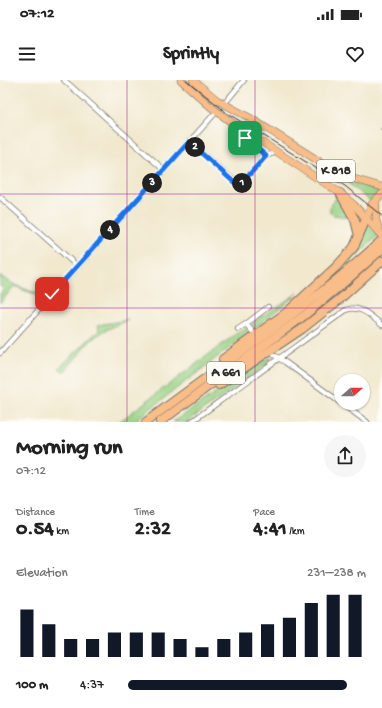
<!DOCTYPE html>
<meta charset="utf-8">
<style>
:root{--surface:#fff;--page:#f6f6f6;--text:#222;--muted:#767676;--accent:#111827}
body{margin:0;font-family:"Gochi Hand",sans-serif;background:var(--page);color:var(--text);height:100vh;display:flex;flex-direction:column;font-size:15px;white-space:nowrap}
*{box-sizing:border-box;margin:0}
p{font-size:13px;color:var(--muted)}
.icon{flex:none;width:22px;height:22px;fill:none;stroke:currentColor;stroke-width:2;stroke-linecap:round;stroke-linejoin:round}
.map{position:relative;height:342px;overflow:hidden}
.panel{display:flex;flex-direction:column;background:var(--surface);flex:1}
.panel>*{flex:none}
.needle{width:26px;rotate:69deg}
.fabs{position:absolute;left:334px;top:294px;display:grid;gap:8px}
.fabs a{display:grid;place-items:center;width:36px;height:36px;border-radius:50%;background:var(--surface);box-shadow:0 1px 3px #0004;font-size:20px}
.pin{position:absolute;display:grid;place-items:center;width:34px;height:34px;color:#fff;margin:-17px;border-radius:8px;box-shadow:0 2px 6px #0006}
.km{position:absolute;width:20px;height:20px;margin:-10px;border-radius:50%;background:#222;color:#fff;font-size:11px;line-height:20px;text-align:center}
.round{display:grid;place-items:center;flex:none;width:42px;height:42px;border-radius:21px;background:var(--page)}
.summary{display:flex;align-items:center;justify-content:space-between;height:68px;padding:0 16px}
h1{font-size:22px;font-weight:800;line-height:30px}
.figures{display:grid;grid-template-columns:repeat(3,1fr);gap:6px;height:68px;padding:4px 16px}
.figures div{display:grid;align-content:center}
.figures b{font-size:20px;font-weight:800}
.figures small{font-size:11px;font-weight:400}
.figures p{font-size:11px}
.chart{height:112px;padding:8px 16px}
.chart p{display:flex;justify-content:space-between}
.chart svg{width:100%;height:72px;margin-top:4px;stroke:var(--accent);stroke-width:6}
ul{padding:0 16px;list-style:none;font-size:13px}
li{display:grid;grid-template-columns:64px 48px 1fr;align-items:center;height:30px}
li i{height:10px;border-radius:5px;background:var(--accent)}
.status{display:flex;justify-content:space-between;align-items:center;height:28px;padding:0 20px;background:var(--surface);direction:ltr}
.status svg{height:11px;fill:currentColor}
header{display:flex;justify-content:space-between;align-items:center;height:52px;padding:0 16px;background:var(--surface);font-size:18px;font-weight:800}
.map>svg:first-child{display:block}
.green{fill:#99d286;stroke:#627e58}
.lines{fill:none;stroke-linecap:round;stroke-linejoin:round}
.street-casing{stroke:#706d64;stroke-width:6}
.primary-casing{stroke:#706d64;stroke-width:8}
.highway-casing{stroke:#706d64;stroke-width:10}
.street{stroke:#fff;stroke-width:4.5}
.primary{stroke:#f8bd89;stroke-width:7}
.highway{stroke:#f8bd89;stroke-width:8}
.tram{stroke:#2b2b2b;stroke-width:1}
.route-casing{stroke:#fff;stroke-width:8}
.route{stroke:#1a73e8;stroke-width:5}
.grid{fill:none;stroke:#b5179e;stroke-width:1;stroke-opacity:0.55}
.labels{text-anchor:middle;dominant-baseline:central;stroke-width:3;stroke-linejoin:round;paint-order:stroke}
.shield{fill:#fdfcf7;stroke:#6a6a68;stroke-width:1}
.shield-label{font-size:13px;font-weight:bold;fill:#2b2b2b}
</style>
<div class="status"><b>07:12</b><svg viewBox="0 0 49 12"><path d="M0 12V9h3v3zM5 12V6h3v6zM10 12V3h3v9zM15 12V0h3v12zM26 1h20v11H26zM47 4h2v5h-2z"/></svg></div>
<header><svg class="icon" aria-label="menu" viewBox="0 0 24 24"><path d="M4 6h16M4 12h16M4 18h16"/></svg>Sprintly<svg class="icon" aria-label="heart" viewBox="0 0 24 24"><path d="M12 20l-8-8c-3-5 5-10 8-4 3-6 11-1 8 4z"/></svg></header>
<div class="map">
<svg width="382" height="342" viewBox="0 0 382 342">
<rect width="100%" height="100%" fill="#fdfcf7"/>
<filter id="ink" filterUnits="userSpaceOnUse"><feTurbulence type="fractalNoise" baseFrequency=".025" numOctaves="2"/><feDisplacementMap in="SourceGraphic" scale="8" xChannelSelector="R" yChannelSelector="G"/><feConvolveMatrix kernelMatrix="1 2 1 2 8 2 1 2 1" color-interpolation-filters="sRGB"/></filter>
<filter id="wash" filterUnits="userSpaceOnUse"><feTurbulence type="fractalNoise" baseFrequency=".012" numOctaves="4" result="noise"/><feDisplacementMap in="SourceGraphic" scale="16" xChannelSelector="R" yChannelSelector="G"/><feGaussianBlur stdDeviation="0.9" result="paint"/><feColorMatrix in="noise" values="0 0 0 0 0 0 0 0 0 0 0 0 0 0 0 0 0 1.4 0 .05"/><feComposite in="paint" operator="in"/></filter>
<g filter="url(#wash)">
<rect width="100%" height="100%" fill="#f1e8ce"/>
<g class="green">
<path d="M344,100L380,111L370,121Z"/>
<path d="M336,118L343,124L350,137L333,135L330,132V127Z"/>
<path d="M367,145L378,156L345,186L343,184L358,167Z"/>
<path d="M0,196L15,205L30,211L46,215L44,217L20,209V208L14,206L0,223V214L4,209L0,206Z"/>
<path d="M298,213L254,249L253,244L255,241Z"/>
<path d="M128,240L104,251L91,260L64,292L59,288L99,250L98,245Z"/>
<path d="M245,249L250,252L133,342H119L240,251Z"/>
<path d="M270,277V282L187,342H173Z"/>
</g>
</g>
<g filter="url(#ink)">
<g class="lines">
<g class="street-casing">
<g id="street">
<path d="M64,0L164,90"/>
<path d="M224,24L244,0"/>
<path d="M236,48L245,58L266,76"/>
<path d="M189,62L239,105L266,76L277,72"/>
<path d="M0,117L77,186"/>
<path d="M246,244L268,227"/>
<path d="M238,249L246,244L252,251"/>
<path d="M0,273L217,31"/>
<path d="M274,275L285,282L341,323"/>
<path d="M341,323L367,342"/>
<path d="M191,342L346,230C360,224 372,237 382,245"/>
</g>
</g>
<g class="primary-casing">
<g id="primary">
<path d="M181,0L211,27L231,42L340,113L354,125L382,156"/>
<path d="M193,0L217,20L250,38L330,88L351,98L382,107"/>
<path d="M376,120V140L380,153"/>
<path d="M366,139L372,124L382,114"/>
</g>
</g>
<g class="highway-casing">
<g id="highway">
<path d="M340,113L355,140L359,156"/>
<path d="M223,279L287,232L336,187L354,167L366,139"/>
<path d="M219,305L302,249L340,219L382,181"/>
<path d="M146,342C225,282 309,228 382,160"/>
<path d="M160,342L305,235L347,200L382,169"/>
</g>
</g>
<use href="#street" class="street"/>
<use href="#primary" class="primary"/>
<use href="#highway" class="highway"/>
<g class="tram">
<path d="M186,0L227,33L345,106L382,136"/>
<path d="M381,49H382"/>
</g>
</g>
</g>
<g class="lines" filter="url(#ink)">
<g class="route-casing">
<path id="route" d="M52,214L189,62L237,105H240L266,76L245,58"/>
</g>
<use href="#route" class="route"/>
</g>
<path class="grid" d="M127,0V342M255,0V342M0,114H382M0,228H382"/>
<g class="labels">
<g class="shield">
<rect x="317" y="80" width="38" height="22" rx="3"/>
<rect x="207" y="282" width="38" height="22" rx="3"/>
</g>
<g class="shield-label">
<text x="336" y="91">K 818</text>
<text x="226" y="293">A 661</text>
</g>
</g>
</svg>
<div class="fabs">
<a><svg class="needle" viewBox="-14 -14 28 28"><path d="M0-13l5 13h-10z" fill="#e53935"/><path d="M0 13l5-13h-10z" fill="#767676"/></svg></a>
</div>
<div class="pin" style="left:245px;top:58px;background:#1e9e55"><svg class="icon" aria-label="arrive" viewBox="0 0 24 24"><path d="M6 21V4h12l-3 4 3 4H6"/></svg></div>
<div class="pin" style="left:52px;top:214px;background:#d93025"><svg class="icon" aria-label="check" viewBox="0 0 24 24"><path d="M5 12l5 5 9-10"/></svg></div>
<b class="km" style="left:242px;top:103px">1</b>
<b class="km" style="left:195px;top:67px">2</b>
<b class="km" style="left:152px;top:103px">3</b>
<b class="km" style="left:110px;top:150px">4</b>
</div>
<section class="panel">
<div class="summary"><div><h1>Morning run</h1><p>07:12</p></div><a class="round"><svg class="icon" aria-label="share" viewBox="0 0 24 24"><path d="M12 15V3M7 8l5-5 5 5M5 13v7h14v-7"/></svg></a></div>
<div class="figures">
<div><p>Distance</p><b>0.54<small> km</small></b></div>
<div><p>Time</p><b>2:32</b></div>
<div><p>Pace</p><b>4:41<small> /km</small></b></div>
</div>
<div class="chart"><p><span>Elevation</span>231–238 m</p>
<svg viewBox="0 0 160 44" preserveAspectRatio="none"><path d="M5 44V15M15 44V24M25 44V33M35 44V33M45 44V29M55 44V29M65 44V29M75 44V33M85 44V38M95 44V33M105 44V29M115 44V24M125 44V20M135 44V11M145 44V6M155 44V6"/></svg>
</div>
<ul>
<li><b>100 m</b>4:37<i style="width:92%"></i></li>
</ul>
</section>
